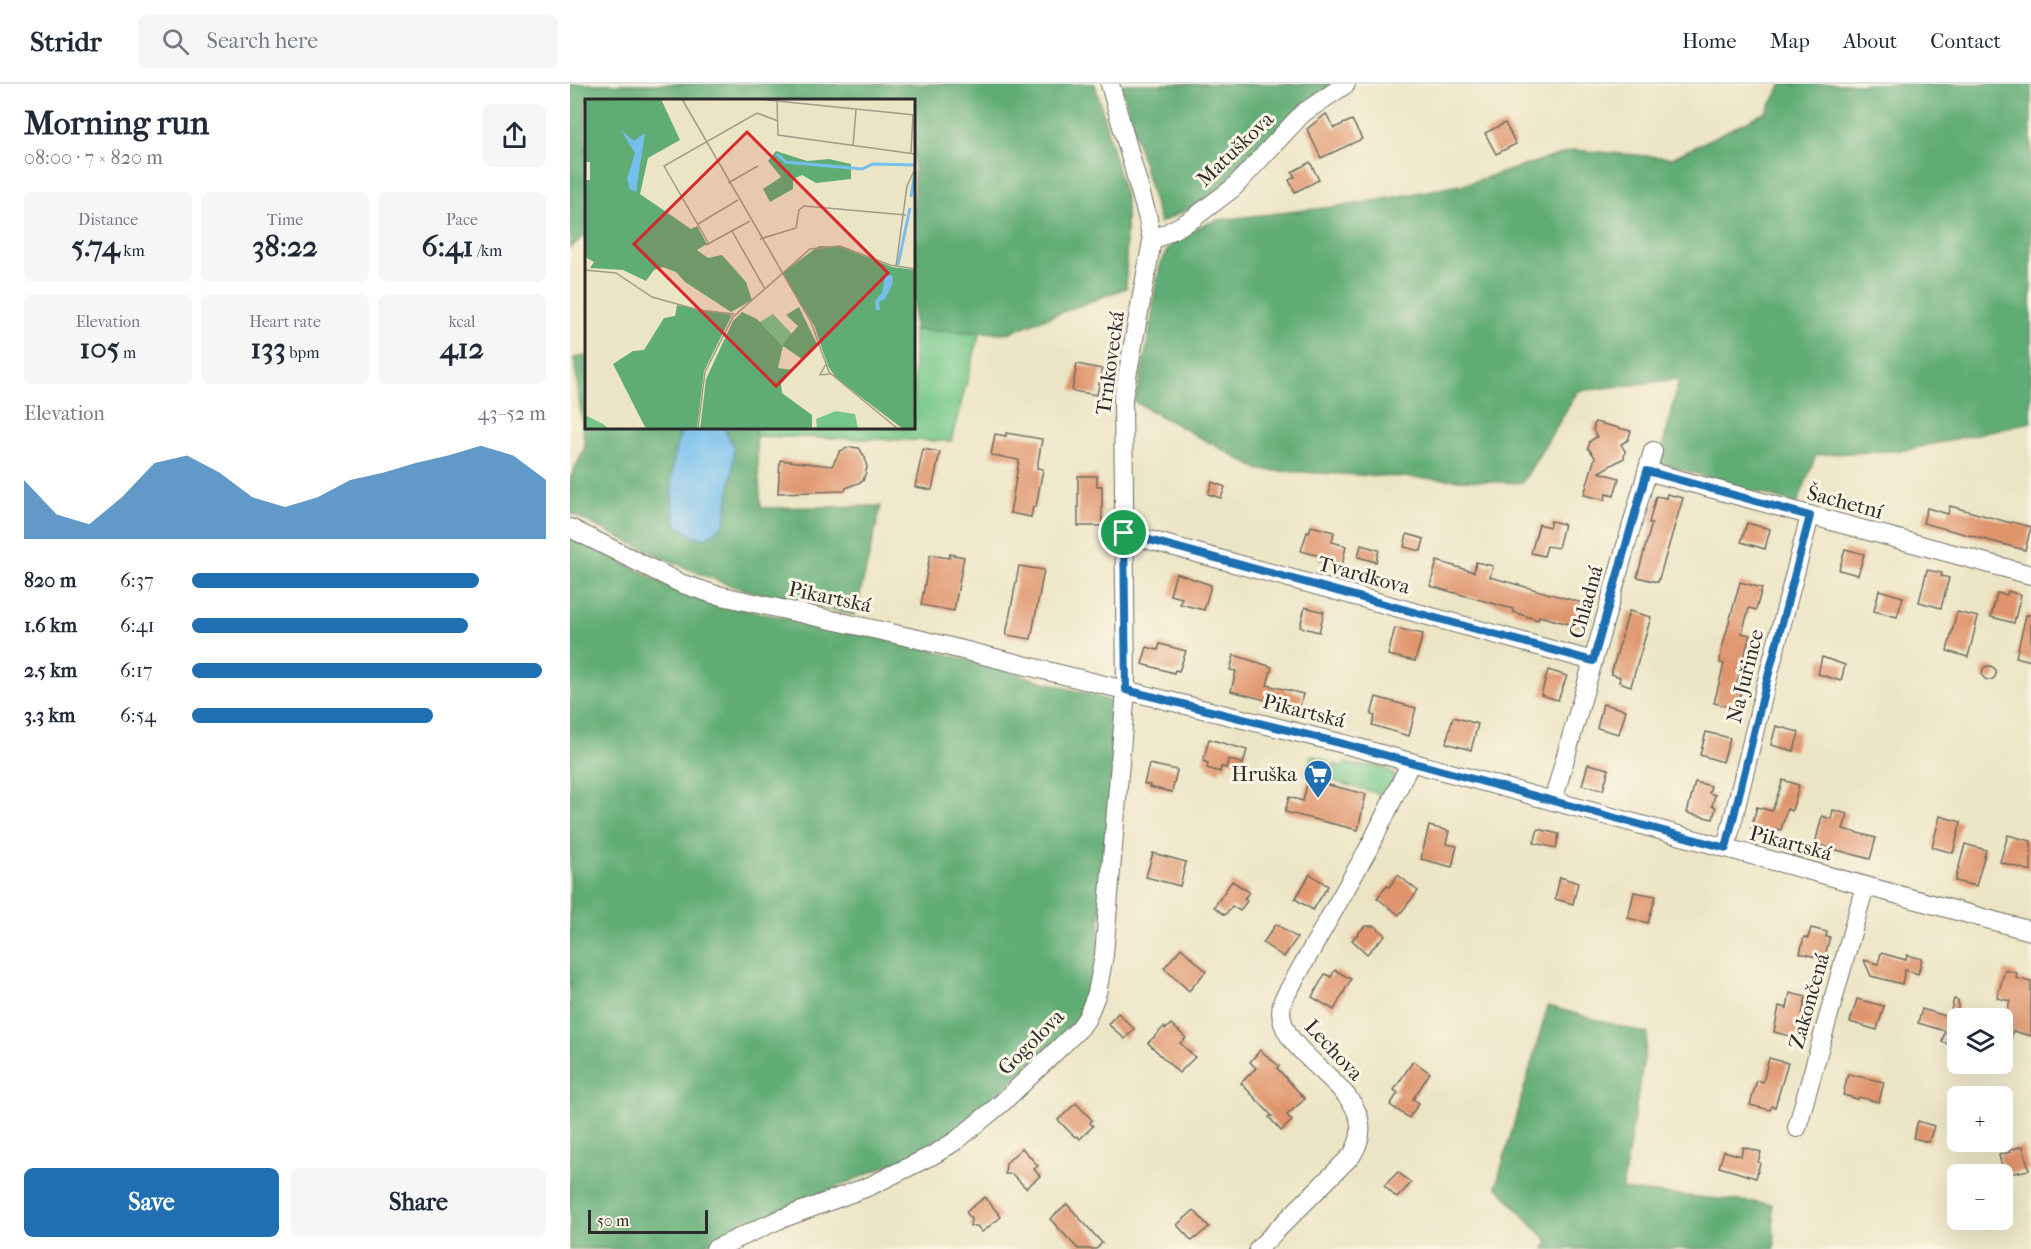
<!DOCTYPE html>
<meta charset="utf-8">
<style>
:root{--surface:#fff;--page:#f6f6f7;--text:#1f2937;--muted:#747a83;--line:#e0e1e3;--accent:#1f6fb2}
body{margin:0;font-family:"IM FELL French Canon",serif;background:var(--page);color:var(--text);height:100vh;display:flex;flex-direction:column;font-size:22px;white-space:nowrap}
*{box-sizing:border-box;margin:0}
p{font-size:20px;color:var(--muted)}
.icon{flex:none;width:33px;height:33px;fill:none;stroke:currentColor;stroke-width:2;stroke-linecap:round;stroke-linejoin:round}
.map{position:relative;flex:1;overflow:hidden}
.side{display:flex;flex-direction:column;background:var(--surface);width:570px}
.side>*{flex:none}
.fabs{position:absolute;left:1377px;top:924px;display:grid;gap:12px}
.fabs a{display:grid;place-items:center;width:66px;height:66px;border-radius:9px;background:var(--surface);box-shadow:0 6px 24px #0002;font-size:30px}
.scale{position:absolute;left:18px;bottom:15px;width:120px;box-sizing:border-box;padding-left:6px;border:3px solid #2b2b2b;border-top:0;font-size:16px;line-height:21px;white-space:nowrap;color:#2b2b2b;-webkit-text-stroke:4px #fcf5e5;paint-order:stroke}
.pin{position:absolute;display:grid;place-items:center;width:51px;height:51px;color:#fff;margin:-26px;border:3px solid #fff;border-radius:50%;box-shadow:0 2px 6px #0007}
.round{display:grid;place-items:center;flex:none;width:63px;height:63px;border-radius:9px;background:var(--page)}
.head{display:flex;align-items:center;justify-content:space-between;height:102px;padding:0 24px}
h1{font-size:33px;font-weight:800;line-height:45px}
.metrics{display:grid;grid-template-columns:repeat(3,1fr);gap:9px;height:102px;padding:6px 24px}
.metrics div{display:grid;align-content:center;border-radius:9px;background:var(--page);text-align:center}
.metrics b{font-size:30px;font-weight:800}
.metrics small{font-size:16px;font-weight:400}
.metrics p{font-size:16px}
.chart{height:168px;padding:12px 24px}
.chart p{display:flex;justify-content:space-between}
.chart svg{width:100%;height:108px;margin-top:6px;fill:var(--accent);opacity:.7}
.action{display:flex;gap:12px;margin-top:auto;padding:12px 24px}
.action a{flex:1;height:69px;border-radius:9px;background:var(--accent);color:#fff;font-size:24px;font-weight:800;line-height:69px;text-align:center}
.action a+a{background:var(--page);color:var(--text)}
ul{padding:0 24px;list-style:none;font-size:20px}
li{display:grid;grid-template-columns:96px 72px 1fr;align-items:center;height:45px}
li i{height:15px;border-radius:8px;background:var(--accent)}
header{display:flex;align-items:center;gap:36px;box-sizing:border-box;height:84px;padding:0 30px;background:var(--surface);border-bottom:2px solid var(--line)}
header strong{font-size:28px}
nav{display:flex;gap:33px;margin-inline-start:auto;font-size:21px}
.search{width:420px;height:54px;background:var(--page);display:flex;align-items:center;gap:15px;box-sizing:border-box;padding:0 21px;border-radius:9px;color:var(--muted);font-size:22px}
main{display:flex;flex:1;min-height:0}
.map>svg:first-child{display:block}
.green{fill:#75c789;stroke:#50795a;stroke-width:1.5}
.forest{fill:#60ac75;stroke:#466c50;stroke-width:1.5}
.water{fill:#75bfee;stroke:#50758c;stroke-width:1.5}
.building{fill:#df946c}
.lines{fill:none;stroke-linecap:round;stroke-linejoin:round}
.minor-casing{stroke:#6f6c61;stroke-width:20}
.minor{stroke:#fff;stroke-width:18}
.route-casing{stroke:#fff;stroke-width:12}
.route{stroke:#1f6fb2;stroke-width:8}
.labels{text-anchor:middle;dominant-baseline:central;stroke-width:6;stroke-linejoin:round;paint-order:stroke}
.street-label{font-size:21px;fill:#2b2b2b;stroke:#fcf5e5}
.poi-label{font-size:21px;fill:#2b2b2b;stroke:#fcf5e5;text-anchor:end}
.inset-river{fill:none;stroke:#75bfee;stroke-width:3}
.inset-road{fill:none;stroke:#9f9b87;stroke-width:1.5}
.view{fill:#d62828;fill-opacity:0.15;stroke:#d62828;stroke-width:3}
.inset-edge{fill:none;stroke:#2b2b2b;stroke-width:3}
</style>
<header>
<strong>Stridr</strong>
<div class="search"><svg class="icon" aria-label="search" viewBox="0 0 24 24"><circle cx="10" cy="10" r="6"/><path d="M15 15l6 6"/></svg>Search here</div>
<nav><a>Home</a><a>Map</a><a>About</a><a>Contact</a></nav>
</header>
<main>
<section class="side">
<div class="head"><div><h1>Morning run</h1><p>08:00 · 7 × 820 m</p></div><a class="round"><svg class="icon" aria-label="share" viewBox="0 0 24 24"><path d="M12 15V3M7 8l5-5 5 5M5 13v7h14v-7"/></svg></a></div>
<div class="metrics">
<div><p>Distance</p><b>5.74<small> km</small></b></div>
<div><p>Time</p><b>38:22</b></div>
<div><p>Pace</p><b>6:41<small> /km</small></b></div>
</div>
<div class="metrics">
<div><p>Elevation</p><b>105<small> m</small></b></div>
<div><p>Heart rate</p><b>133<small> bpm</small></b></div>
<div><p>kcal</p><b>412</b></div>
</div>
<div class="chart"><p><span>Elevation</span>43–52 m</p>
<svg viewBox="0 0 160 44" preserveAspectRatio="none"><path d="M0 44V20L10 34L20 38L30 27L40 13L50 10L60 17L70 27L80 31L90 27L100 20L110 17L120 13L130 10L140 6L150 10L160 20V44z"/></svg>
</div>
<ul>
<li><b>820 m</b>6:37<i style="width:81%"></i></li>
<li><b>1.6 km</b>6:41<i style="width:78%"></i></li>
<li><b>2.5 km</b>6:17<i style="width:99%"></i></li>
<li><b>3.3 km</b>6:54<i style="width:68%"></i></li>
</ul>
<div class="action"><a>Save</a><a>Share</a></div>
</section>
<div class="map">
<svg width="1461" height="1165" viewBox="0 0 1461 1165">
<rect width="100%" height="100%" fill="#fcf5e5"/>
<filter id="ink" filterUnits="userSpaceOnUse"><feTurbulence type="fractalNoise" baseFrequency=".0167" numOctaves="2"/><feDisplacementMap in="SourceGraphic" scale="12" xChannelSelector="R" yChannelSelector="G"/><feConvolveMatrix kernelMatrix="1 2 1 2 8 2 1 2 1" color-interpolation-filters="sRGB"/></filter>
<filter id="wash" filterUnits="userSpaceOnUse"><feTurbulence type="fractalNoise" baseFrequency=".008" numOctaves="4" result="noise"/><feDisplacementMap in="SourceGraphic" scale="24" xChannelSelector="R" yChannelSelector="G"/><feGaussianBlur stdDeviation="1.35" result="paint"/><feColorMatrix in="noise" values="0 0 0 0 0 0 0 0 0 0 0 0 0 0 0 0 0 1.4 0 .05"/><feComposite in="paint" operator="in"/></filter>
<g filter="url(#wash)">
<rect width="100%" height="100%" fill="#ece5c5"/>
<g class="green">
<path d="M344,246L410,248L381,357L185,352V344H344Z"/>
<path d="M741,671L753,675L758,678L752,695L736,690Z"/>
<path d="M776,679C781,680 787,682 792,682C806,682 815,680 825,692L818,712L759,696L764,680L772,683Z"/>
</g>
<g class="forest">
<path d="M0,0H525L556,117V204L437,249L344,246V16H16V150L0,164Z"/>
<path d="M551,0H765L659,98L626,121L590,139Z"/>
<path d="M1212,0H1461V338L1336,366L1246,371L1227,420L1089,379L1109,295L1008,307L952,399L690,386L565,318C570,296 575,273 579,251C585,224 583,179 603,159C616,147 633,141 648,136L780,121L896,100L1004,66L1102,74L1196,28Z"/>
<path d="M16,272V344H185L191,424L311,422L285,531L168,504C110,484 55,456 0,429V395L15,363L4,274Z"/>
<path d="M0,450L115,511L143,520L320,554L549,619L526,884L518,917L498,948L378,1055L124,1165H0Z"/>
<path d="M978,922L1078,950L1052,1106L1202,1120L1205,1165H975L978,1157L926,1102Z"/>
</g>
<path class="water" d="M113,344H154L164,363L163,381L155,438L146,448L136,454L123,452L106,441C99,412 100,371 113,344Z"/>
<g id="blocks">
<g class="building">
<path d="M756,30L764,44L782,36L792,55L751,74L737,45Z"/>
<path d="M935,39L946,60L926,70L915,49Z"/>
<path d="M740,78L749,96L725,108L719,96L725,93L722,88Z"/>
<path d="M507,280L532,285L527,311L502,307Z"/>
<path d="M1025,338L1061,347L1058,356L1051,360L1055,367L1054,374L1029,388L1049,394L1044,412L1036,410L1035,416L1014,411L1025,373L1018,364L1020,357L1027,353L1023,346Z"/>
<path d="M436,349L472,355L467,384L473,385L466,423H463L461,433L440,429L449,376L421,371L425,350L436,352Z"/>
<path d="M280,363L289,364L295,373L297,384L293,397L276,404L275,407L208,409L210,376L262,382L270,367Z"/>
<path d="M353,365L370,368L362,406L345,403Z"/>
<path d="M508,392H527V402H532V442H508Z"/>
<path d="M642,398L655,403L651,414L638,410Z"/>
<path d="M1097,410L1113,414L1088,498L1067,493L1082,439H1079L1086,412L1096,414Z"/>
<path d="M1380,422L1441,439L1442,438L1461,443L1455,466L1353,439L1357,424L1378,430Z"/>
<path d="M981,437L994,440L988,464L977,462L974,472L961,469L969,440L979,443Z"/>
<path d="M1177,439L1200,445L1195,465L1171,458Z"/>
<path d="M741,442L764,448L762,458L776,462L772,482L749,477L750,472L731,467L737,448L739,449Z"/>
<path d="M837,450L854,455L851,467L834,463Z"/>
<path d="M791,461L809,466L806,478L788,473Z"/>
<path d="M1275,465L1294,470L1288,491L1269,486Z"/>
<path d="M380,470L394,473L384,527L351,521L360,471L379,474Z"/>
<path d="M867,477L904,488L906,478L923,482L920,493L1016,520L1010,543L969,532L968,536L943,528V525L860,502Z"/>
<path d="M449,482L474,486L461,555L436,551Z"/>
<path d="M1357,486L1372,489L1371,492L1379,494L1371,524L1349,518Z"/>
<path d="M606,489L641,501L634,526L610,520L612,514L600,511Z"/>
<path d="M1170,498L1192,504L1186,526L1179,524L1172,549L1180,551L1167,599L1173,601L1167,625L1144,619L1154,580L1150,579L1151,568Z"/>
<path d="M1309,506L1333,513L1327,533L1304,527Z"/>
<path d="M1438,507L1451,511L1444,539L1421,533L1427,509L1437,511Z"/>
<path d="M735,523L754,528L749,548L730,543Z"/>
<path d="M1059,527L1081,533L1061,602L1049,598L1050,593L1041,590Z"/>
<path d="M1387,528L1408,533L1398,573L1377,567Z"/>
<path d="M1456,531H1461V577L1446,573Z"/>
<path d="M825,544L853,550L845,577L818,571Z"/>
<path d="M590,560L616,567L609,587L605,586L604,589L572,580L577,563L588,566Z"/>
<path d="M664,571L702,583L697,601L733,610L730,622L720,620L719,622L661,607L666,587L660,586Z"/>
<path d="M1252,573L1275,581L1271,597L1248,590Z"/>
<circle cx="1419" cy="589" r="7"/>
<path d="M978,586L997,592L988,616L971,611Z"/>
<path d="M806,613L846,624L839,652L802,641L805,632L801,631Z"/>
<path d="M1033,620L1056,626L1049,650L1027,644Z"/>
<path d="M883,633L908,640L901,666L876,659Z"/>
<path d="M1206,642L1229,648L1224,667L1201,661Z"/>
<path d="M1136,648L1160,654L1153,678L1130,671Z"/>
<path d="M639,655L677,666L673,680L658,675L656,684L651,683L650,688L637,684L638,679L633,677Z"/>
<path d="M579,680L607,686L602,708L579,703L580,701L574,700Z"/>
<path d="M1018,680L1039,685L1033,706L1012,701Z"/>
<path d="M738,696L796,710L788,746L715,728L719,713L733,717Z"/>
<path d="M1213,696L1229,701L1222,727L1217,725L1211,746L1205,744L1204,751L1181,744L1187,723L1202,727Z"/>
<path d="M1125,698L1141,702L1139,709L1145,711L1142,722L1146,723L1143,735L1117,729Z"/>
<path d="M1263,726L1278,730L1273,745L1306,754L1300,775L1245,760L1252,732L1261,735Z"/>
<path d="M1370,732L1391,738L1383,769L1362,763Z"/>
<path d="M859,742L879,747L876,760L887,762L882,783L851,775Z"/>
<path d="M968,745L989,750L986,764L964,759Z"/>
<path d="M1438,751L1461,757V787L1430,778Z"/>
<path d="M1395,760L1416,766L1406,802L1385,797Z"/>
<path d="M583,769L616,778L610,802L576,793Z"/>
<path d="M740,790L758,802L743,826L725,815Z"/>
<path d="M828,791L848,807L829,831L807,814L817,802L819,803Z"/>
<path d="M990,793L1008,799L1003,820L985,815Z"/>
<path d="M662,797L679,808L674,815L677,817L670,827L662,822L655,831L644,823Z"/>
<path d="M1064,808L1086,812L1078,839L1058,834Z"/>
<path d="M706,840L727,854L714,873L693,859Z"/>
<path d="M795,842H805L815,851L797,870L782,856Z"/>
<path d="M1241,844L1257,848L1256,853H1260L1254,875L1230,869L1234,853L1238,854Z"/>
<path d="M611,864L636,887L619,907L594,884Z"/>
<path d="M1311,869L1336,876L1337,871L1352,875L1348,890L1335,886L1332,900L1301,892L1294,876L1308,880Z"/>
<path d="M765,886L781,895L764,926L742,913L755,890L761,893Z"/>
<path d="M1435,886L1447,889L1446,894L1461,898V952L1443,947L1435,972H1432V940L1440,917L1427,914Z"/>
<path d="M1220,909L1236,913L1227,954L1204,948L1209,922L1217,924Z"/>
<path d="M1287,915L1314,922L1307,946L1280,938Z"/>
<path d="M1384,915L1388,916V963L1372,958L1375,947L1348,939L1352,925L1379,933Z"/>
<path d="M548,929L564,945L555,955L538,940Z"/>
<path d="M601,940L616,954L610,959L625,973L609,989L578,959L594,943L596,945Z"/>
<path d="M690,966L709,982L707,984L735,1015L717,1031L722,1037L711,1047L699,1033L702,1032L671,999L686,984L680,978Z"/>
<path d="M1199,974L1218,979L1205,1023L1202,1022L1200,1026L1180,1021L1187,996L1193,998Z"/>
<path d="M843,977L860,989L843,1015L849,1019L839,1034L820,1021L828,1009L824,1006Z"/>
<path d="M1278,990L1314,998L1309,1018L1289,1013L1288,1015L1273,1011Z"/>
<path d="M506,1019L522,1036L520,1039L523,1042L510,1055L507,1052L505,1053L488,1036Z"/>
<path d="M1348,1037L1364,1042L1359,1058L1343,1054Z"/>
<path d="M1453,1062L1459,1086L1434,1091L1429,1071L1440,1068L1439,1066Z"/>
<path d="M1173,1063L1191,1068L1188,1078L1190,1079L1186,1094L1149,1083L1154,1067L1171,1072Z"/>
<path d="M452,1064L468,1082L464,1085L470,1092L456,1104L442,1090H435L436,1079Z"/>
<path d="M828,1088L841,1099L827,1114L814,1102Z"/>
<path d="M415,1113L431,1133L412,1148L407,1142H400L401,1135L396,1128Z"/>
<path d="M497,1120L532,1159L526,1165H508L480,1135Z"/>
<path d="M624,1126L639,1143L622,1157L607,1141Z"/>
</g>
</g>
</g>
<g filter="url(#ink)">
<use href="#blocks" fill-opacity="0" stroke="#6f6c61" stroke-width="1.5"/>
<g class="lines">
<g class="minor-casing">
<g id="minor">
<path d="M582,157L621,136L663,104L733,29L776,0"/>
<path d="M1077,387L1461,491"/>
<path d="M0,444L110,499L143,510L348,555L774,660L1461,847"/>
<path d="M554,449L1023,577"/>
<path d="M983,717L1083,367"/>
<path d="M1156,764L1195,604L1240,432"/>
<path d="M1227,1044L1295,802"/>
<path d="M145,1165L208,1136L300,1102L365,1070L387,1056L433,1018L510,944L517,934L527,909L534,871L556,606L553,315L582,157L578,135L540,0"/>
<path d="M688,1165L782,1071C824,1005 694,974 713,916L801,760L841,678"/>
</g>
</g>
<use href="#minor" class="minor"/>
</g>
</g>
<g class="lines" filter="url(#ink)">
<g class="route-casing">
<path id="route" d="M1077,387L1240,432L1195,604L1156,764L774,660L556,606L554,449L1023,577Z"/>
</g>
<use href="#route" class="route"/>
</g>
<defs>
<g id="supermarket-pin" transform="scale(1.5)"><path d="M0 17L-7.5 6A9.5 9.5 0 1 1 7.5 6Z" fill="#1f6fb2" stroke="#fcf5e5"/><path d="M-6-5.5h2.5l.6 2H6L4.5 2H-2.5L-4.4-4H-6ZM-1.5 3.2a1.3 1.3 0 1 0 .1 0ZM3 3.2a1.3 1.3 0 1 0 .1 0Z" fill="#fff"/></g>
</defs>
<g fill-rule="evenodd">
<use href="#supermarket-pin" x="748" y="690"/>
</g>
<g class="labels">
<g class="street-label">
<text transform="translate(665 65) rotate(-44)">Matuškova</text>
<text transform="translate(540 279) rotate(-82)">Trnkovecká</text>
<text transform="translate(1275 418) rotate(15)">Šachetní</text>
<text transform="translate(794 491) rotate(15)">Tvardkova</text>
<text transform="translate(260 513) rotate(12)">Pikartská</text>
<text transform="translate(1016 518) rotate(-74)">Chladná</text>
<text transform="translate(1175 592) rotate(-76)">Na Juřince</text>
<text transform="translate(734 627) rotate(14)">Pikartská</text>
<text transform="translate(1221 759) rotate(15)">Pikartská</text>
<text transform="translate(1239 917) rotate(-74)">Zakončená</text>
<text transform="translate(461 958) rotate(-45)">Gogolova</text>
<text transform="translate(764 966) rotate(47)">Lechova</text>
</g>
<g class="poi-label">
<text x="727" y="690">Hruška</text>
</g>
</g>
<g transform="translate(15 15)">
<rect width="330" height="330" fill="#ece5c5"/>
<path d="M188,215L207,235L197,246L175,223ZM251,312L270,315L273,329L228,330L232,328L231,320ZM0,316L18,325L24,330H0Z" fill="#75c789"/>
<path d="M0,0H76L95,41L63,59L55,95L106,130L112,127L122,145L112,151L123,159L137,156L161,183L167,201L146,213L100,183L91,173L78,168L69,171L61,182L38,171L5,169L9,163L0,158V81H5V63H0ZM191,52L222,62L244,60L266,65V80L231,84L217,76L208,80V90L185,103L178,90L196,78L183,62ZM234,147L256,148L307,168L330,171V330H318L251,279L243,267L229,226L197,174ZM92,206L147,216L119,272L112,330H61L28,265L48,252L59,251L79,219L90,217ZM214,208L233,247L217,260L198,247L193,269L208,271L196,285L197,294L227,316V330H115L121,280L148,222L157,213L172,220L197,246L213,227L201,216Z" fill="#60ac75"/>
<path d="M36,31L49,42L60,34L51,93L45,90L42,80L50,54ZM307,176L308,184L300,200L294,203L295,211H291L290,202L297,194L300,177Z" fill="#75bfee"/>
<path class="inset-river" d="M192,55L201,63L277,70L288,65L330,66M326,98L330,74M313,166L325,109"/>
<path class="inset-road" d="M97,0L226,223L244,273L313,330M173,0L330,16M192,3L193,36L330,55M268,47L271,11M326,54L328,16M143,84L173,67M113,125L153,101M147,132L180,190M175,140L211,129L214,111L219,107L321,116M124,145L79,67L172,14L193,22M121,146L165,122M311,167L322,87L330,70M0,171L31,174L67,198L114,211L149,215M241,265L235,276L246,275M113,330L120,273L148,218L225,150L255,147L305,166L330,170"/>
<path class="view" d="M162,33L303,174L191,287L49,145Z"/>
<rect width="330" height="330" class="inset-edge"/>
</g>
</svg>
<div class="fabs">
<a><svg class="icon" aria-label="layers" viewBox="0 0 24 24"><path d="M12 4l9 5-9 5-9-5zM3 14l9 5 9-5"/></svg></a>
<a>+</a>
<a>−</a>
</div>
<div class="scale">50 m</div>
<div class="pin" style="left:554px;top:449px;background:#1e9e55"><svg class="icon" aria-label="arrive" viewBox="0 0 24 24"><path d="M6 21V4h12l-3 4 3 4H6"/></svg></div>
</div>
</main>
